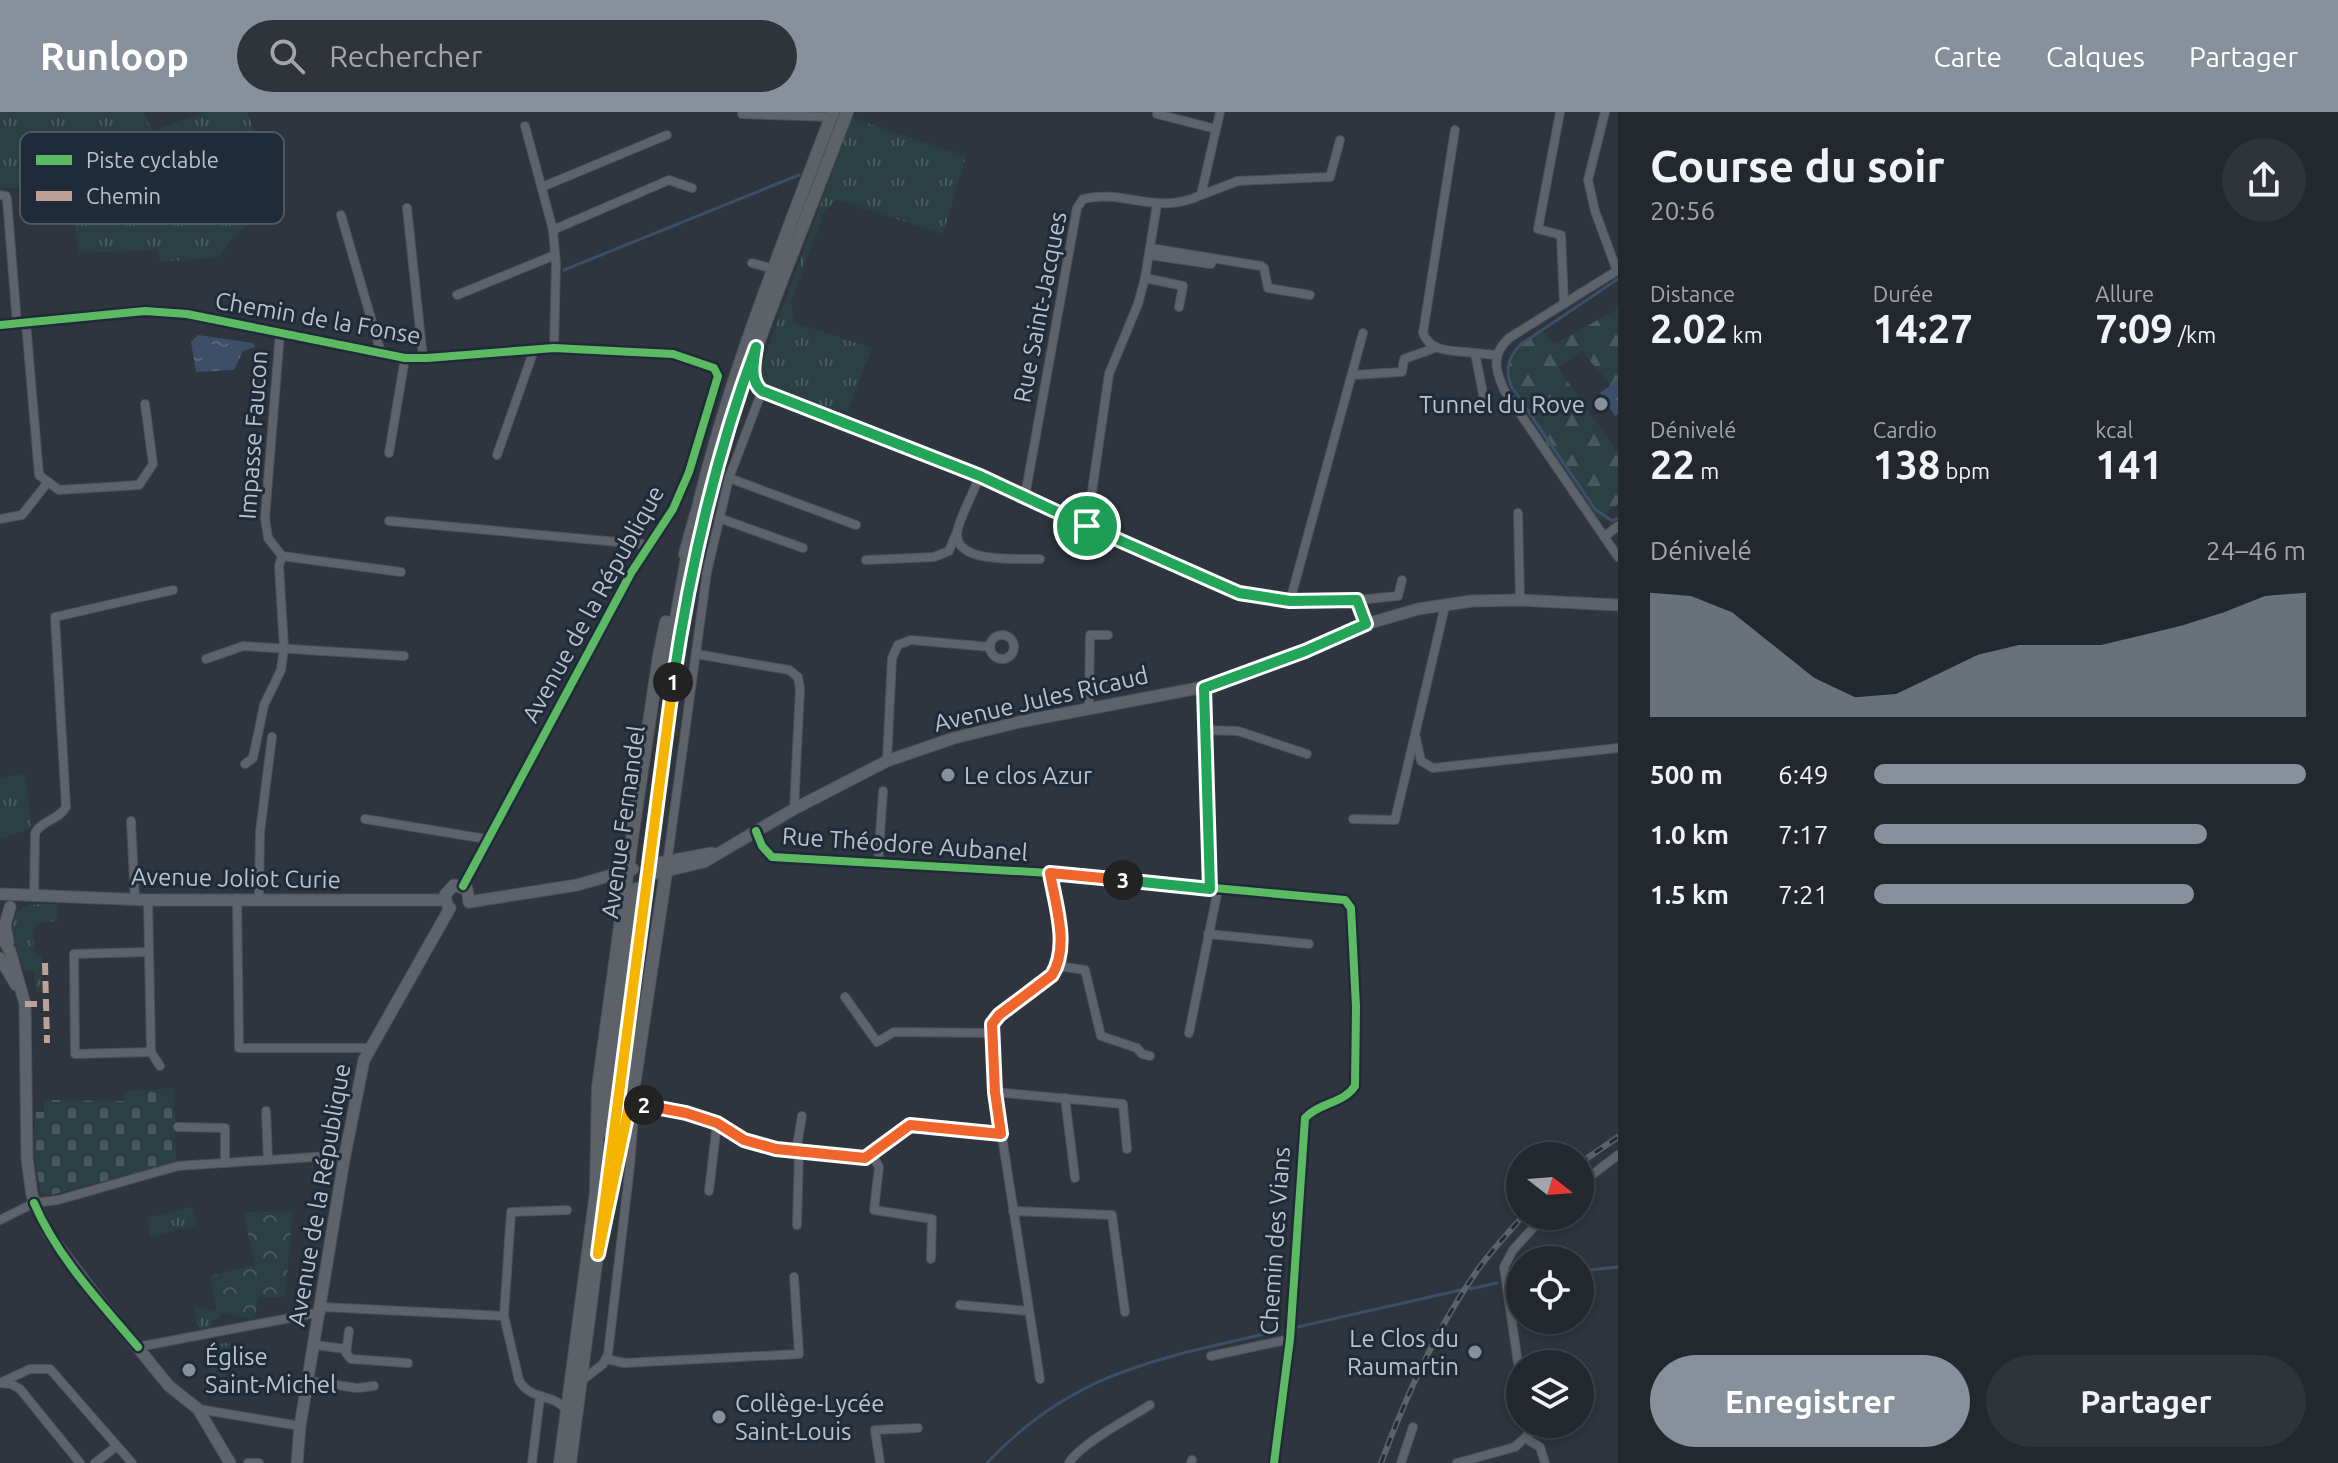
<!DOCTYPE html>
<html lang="fr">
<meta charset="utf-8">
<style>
:root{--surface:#22282e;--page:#2e343a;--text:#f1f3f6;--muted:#a2a6aa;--line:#3f444a;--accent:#88909b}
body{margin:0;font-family:Ubuntu,sans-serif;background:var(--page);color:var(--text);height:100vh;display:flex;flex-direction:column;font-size:30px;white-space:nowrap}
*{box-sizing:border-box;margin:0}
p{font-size:26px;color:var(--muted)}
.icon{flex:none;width:44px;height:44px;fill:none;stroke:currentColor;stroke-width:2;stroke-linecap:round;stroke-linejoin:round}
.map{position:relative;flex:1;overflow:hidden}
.side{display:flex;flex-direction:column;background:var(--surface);width:720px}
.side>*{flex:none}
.needle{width:52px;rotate:107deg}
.tools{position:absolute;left:1506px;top:1030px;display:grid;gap:16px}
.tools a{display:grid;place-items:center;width:88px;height:88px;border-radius:50%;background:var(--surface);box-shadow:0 4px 12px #0003,0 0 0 2px var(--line);font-size:40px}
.pin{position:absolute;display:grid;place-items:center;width:68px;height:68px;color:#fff;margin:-34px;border:4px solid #fff;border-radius:50%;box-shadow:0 2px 8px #0007}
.km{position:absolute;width:40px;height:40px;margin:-20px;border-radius:50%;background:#222;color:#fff;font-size:22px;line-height:40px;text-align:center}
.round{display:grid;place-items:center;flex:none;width:84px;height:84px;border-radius:42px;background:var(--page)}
.head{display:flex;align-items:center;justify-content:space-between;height:136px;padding:0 32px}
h1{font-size:44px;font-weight:600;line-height:60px}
.figures{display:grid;grid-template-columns:repeat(3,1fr);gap:12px;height:136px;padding:8px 32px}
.figures div{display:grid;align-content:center}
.figures b{font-size:40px;font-weight:600}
.figures small{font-size:22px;font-weight:400}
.figures p{font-size:22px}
.chart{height:224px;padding:16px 32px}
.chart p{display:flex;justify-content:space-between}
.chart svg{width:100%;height:144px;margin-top:8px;fill:var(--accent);opacity:.7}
.primary-button{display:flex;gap:16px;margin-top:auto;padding:16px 32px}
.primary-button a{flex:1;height:92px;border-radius:48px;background:var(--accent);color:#fff;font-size:32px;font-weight:600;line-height:92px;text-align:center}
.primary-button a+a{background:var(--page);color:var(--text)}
ul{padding:0 32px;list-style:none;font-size:26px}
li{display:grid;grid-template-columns:128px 96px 1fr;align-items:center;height:60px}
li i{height:20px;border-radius:10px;background:var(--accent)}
header{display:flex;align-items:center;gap:48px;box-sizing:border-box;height:112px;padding:0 40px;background:var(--accent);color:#fff}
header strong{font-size:38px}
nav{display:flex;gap:44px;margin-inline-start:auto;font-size:28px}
.search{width:560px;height:72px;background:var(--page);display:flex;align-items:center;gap:20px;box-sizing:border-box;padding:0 28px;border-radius:44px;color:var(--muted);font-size:30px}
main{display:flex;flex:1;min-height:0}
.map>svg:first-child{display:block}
.grass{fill:url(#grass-tufts)}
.forest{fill:url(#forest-firs)}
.cemetery{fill:url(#cemetery-stones)}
.park{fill:url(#park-crowns)}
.water{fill:url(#water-ripples)}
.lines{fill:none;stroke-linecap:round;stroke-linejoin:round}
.stream{stroke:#3d4f68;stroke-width:3}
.minor-casing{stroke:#4c5158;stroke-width:10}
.tertiary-casing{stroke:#4c5158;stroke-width:13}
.secondary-casing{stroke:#4c5158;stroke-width:14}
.minor{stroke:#5e636b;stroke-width:8}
.tertiary{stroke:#5e636b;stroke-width:11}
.secondary{stroke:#5d6269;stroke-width:12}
.rail-casing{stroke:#5d6269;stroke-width:6}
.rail{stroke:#202b39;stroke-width:3;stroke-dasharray:9;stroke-linecap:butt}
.secondary-bridge-casing{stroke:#4c5158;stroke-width:14;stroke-linecap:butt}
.secondary-bridge{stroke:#5d6269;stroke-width:12}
.quiet{stroke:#bda197;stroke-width:6;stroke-dasharray:12 6;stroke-linecap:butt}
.cycleway-casing{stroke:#202b39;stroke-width:13}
.cycleway{stroke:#5cba63;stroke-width:8}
.split-1-casing{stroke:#fff;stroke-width:16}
.split-2-casing{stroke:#fff;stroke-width:16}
.split-3-casing{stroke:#fff;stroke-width:16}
.split-4-casing{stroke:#fff;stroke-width:16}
.split-1{stroke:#22a559;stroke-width:10}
.split-2{stroke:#f5b400;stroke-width:10}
.split-3{stroke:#f0652b;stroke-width:10}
.split-4{stroke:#22a559;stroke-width:10}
.poi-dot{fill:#88909b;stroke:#202b39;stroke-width:3}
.labels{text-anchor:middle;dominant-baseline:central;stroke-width:6;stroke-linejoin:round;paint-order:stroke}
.street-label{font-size:24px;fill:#b9c1cd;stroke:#202b39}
.poi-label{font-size:24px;fill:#b9c1cd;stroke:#202b39;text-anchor:start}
.key{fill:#202b39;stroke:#4e5865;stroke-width:2}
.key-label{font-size:22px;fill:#b9c1cd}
</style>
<header>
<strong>Runloop</strong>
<div class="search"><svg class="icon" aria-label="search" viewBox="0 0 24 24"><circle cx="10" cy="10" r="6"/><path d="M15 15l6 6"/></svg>Rechercher</div>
<nav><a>Carte</a><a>Calques</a><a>Partager</a></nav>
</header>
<main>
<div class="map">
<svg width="1618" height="1351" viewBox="0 0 1618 1351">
<defs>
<pattern id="grass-tufts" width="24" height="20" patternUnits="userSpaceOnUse" patternTransform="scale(2)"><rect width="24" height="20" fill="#2b4043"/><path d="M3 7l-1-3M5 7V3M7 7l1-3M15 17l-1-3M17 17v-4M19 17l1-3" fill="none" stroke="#485a5d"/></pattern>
<pattern id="forest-firs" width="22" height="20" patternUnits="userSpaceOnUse" patternTransform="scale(2)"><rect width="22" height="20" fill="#2b4043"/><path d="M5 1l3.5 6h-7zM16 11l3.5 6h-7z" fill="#485a5d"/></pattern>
<pattern id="cemetery-stones" width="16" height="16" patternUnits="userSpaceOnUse" patternTransform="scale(2)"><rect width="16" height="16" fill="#2b4043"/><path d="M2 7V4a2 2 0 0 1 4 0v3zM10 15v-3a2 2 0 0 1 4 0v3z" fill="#485a5d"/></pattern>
<pattern id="park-crowns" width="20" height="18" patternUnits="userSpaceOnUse" patternTransform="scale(2)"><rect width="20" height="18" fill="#2b4043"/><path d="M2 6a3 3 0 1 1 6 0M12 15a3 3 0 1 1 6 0" fill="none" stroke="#485a5d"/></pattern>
<pattern id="water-ripples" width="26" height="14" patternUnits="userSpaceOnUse" patternTransform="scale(2)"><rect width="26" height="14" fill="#3d4f68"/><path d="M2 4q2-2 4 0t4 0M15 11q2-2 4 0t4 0" fill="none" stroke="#57677c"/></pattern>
</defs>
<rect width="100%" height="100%" fill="#2e353e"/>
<g class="grass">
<path d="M0,0H144L152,19L205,0H247L285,99C249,111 241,112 220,145L161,150L157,138L79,141L67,69L0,77Z"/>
<path d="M852,6L966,44L943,122L837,88L825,98L792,187L793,210L872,236L848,298L839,300L766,273L761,263L764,247Z"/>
<path d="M25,661L32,716L0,727V666Z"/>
<path d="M57,792V809L39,811L33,815L34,843H42V880H36L34,859H24C19,842 1,805 25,795C34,791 47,792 57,792Z"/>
<path d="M192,1095L197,1113L150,1125L147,1106Z"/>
<path d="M200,1195L220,1200L221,1206L211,1209L212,1216L199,1217L194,1196Z"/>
<path d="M230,1230L224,1272L217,1276L206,1251L207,1244L202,1235Z"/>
</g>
<path class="forest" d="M1618,197V268L1610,274C1602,260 1591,252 1582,239L1558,256L1618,341V392L1595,410L1512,276C1506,238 1512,239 1541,217L1554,232Z"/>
<path class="cemetery" d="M174,976L176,1050L51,1083L41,1081L35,1048V1000H44V988L124,989L125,979Z"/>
<path class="park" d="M293,1099L285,1185H258L255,1206L249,1208V1206L217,1200L210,1164L255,1152L243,1100Z"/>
<g class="water">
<path d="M198,223L253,231L255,235L243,239L234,258L196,260L191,230Z"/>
<path d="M1618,268V302L1615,304L1600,281Z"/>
</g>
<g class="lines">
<g class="stream">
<path d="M564,158L799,63"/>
<path d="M1618,167L1520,233C1508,246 1505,257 1511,274L1595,397L1612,409L1618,406"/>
<path d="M1580,1159L1618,1155"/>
<path d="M1512,1168L1520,1166"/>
<path d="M1470,1177L1497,1171"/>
<path d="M1293,1216L1461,1178"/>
<path d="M987,1351C1073,1259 1161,1246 1278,1219"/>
</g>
<g class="minor-casing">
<g id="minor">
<path d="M1560,0L1538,117L1561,123L1564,192"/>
<path d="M1605,0L1588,68L1595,99L1617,159"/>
<path d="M742,2L831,5"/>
<path d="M1157,2L1216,17"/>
<path d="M525,14L553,118L556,152L554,236"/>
<path d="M1455,18L1423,221C1431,242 1455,238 1475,241"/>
<path d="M542,75L667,23"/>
<path d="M0,83L6,84L7,87L17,212"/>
<path d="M1201,83L1238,69L1330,65L1340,28"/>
<path d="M407,96L423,246"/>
<path d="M341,103L381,241"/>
<path d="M553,118L669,68L692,76"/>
<path d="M1150,136L1261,154L1264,156L1268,176L1310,183"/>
<path d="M1149,143L1211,152"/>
<path d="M752,151L774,157"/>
<path d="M1618,158L1509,226C1491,243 1495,257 1504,278L1618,445"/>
<path d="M1145,166L1183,174L1179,195"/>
<path d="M457,183L555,143"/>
<path d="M26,211L39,363L59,378L139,373L153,352L145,292"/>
<path d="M0,213L145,199L187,202L405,246H427L554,236L673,242L714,256L718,264L689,360L673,397L631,461L463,774"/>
<path d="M1353,263L1402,260L1404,247L1435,236"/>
<path d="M1486,297L1475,241L1496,243"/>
<path d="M389,341L405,246"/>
<path d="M497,343L534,238"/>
<path d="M980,364C973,381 963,399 958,416C948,453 1018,446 1040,447"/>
<path d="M729,366L856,413"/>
<path d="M1025,384L1077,96L1083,87C1124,77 1158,104 1201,83L1220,0"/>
<path d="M1518,401L1520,488"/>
<path d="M719,406L803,436"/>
<path d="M0,407L22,403L48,370"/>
<path d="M389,409L651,433"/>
<path d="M1087,414L1109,262L1138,192L1145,166L1157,92"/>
<path d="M1604,425L1618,414"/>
<path d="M282,444L401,460"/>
<path d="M866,448L934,445L949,439L956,422"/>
<path d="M1357,488L1398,484L1402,468"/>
<path d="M1290,489L1363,221"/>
<circle cx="1002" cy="535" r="12"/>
<path d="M696,542L789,558L798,565L800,577L794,697"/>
<path d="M206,547L243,534L404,544"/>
<path d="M1204,576L1210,777"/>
<path d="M1089,595L1090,523H1108"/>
<path d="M1206,618L1238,619L1307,642"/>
<path d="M1416,626L1421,649L1433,656L1618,636"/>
<path d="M887,649L892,546L898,533L911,528L990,535"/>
<path d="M245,652L253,646L264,593L281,558L284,536L279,454L282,444L268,426L265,406L280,220"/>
<path d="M365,707L486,727"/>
<path d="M1353,707L1395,708L1445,494"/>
<path d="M131,709L135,787"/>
<path d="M756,719L762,734L772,745L1050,761L1345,788L1351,796L1356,895L1355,974C1343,992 1320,990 1305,1006L1290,1227L1274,1351"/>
<path d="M667,752L707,460L729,366L762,279L980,364L1239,481L1290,489L1357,488L1366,512"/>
<path d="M878,752L883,679"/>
<path d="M34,785L35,721C42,708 59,708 66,695L55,505L173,478"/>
<path d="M237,786L239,936H370"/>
<path d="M259,787L260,720L272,625"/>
<path d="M148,788L151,940"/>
<path d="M1208,822L1309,832"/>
<path d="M149,840L74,842L75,942L151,940"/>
<path d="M1058,854L1085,858L1101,924L1137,936L1142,942L1150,944"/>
<path d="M845,885L877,930L894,920L990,921"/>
<path d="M1189,921L1218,777"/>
<path d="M151,940L160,954"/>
<path d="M995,980L1123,992L1127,1037"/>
<path d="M1065,986L1075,1066"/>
<path d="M630,990L686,1001L717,1011L744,1028L776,1037L865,1046L872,1042L879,1055L874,1098L932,1107L931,1147"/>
<path d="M266,999L268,1048"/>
<path d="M178,1015L225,1016V1051"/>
<path d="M796,1039L802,1004"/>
<path d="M872,1042L910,1013L1001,1022"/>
<path d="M1580,1072L1618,1043"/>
<path d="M709,1079L717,1011"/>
<path d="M1013,1099L1112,1103L1125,1200"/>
<path d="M0,1108L34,1091L58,1088L178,1054L345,1043"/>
<path d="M797,1113L799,1040"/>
<path d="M960,1193L1029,1199"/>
<path d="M322,1195L504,1204L519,1268C530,1289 554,1281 566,1298"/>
<path d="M504,1204L511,1100L567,1098"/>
<path d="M349,1219L346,1241L351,1247L408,1251"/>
<path d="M315,1233L346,1237"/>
<path d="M138,1235L321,1200"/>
<path d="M1211,1244L1290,1227"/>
<path d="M606,1247L624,1251L799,1242L794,1165"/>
<path d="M1520,1265L1504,1155L1513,1138L1544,1104"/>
<path d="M1040,1267L995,980L990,921C994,899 1035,876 1052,863C1070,836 1055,791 1050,761"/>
<path d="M308,1269L357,1276L374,1274"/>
<path d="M580,1270L603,1252L608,1242L630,1054L634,1004L632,995"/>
<path d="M0,1271L30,1257H50L132,1351"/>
<path d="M1,1271L11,1272L20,1277L80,1351"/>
<path d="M198,1297L300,1314"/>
<path d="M1525,1326L1540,1335L1545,1351"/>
<path d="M95,1351L117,1334"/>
<path d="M248,1351H259"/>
<path d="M532,1351L540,1285"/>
<path d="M880,1351L875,1318L918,1316"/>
<path d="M1069,1351C1080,1332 1130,1306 1150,1293"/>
<path d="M1191,1351L1192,1348"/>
<path d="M1401,1351L1413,1315"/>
<path d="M1457,1351L1515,1335L1528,1323V1312"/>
</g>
</g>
<g class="tertiary-casing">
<g id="tertiary">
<path d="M659,751L712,741"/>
<path d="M657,761L704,750L794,697L887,649L954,626L1019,610L1220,572L1305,539L1363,513L1418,497L1472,489L1520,488L1618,493"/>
<path d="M0,782L148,788H445"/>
<path d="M469,790L577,773L633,757"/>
<path d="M447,792L445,783L454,773L467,777L469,790"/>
<path d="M0,822L10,839L25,892L27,1047L32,1083L38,1099L49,1122L99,1188L169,1274L198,1297L230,1351"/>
<path d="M8,830L5,813L10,795"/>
<path d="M0,846L16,873"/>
<path d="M297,1351L300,1314L344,1048L364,948L450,796"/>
</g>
</g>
<g class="secondary-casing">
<g id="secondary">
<path d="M754,249L755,271L762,279"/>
<path d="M695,409C727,269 782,134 833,0"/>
<path d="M685,442L696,402"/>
<path d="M668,551L689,435"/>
<path d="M649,743C666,621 679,496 711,377C746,248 800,125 847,0"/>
<path d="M604,1019L636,777"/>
<path d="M618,1049L634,973L666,760"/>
<path d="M596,1081L598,976L633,719L659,544L666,510"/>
<path d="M560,1351L597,1073"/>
<path d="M570,1351L645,775"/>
</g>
</g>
<use href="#minor" class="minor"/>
<use href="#tertiary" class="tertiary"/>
<use href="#secondary" class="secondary"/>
<g class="rail-casing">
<g id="rail">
<path d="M1580,1051L1618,1025"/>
<path d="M1381,1351C1407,1282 1436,1217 1479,1156C1492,1138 1508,1121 1523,1104"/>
</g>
</g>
<use href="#rail" class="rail"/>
<g class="secondary-bridge-casing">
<path id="secondary-bridge" d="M645,775L649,743"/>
</g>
<use href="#secondary-bridge" class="secondary-bridge"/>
<g class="quiet">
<path d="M45,851L47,931"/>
<path d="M25,892H46"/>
</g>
<g class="cycleway-casing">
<g id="cycleway">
<path d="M0,213L145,199L187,202L405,246H427L554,236L673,242L714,256L718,264L689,360L673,397L631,461L463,774"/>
<path d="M756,719L762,734L772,745L1050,761L1345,788L1351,796L1356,895L1355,974C1343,992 1320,990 1305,1006L1290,1227L1274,1351"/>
<path d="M34,1091C57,1145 100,1190 138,1235"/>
</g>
</g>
<use href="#cycleway" class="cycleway"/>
</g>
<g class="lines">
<g class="split-1-casing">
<path id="split-1" d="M673,570C690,456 715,344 756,235C754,250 749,268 762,279L980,364L1087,414"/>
</g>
<g class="split-2-casing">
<path id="split-2" d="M644,993L630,990L598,1142L673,570"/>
</g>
<g class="split-3-casing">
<path id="split-3" d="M644,993L686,1001L717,1011L744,1028L776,1037L865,1046L910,1013L1001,1022L995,980L992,912L999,903L1052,863C1070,835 1055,791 1050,761L1123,768"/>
</g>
<g class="split-4-casing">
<path id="split-4" d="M1087,414L1239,481L1290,489L1357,488L1366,512L1305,539L1204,576L1210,777L1123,768"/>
</g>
<use href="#split-1" class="split-1"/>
<use href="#split-2" class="split-2"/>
<use href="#split-3" class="split-3"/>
<use href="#split-4" class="split-4"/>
</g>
<g class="poi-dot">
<circle cx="1601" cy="292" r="8"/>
<circle cx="948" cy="663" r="8"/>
<circle cx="1475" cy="1240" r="8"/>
<circle cx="189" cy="1258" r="8"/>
<circle cx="719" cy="1305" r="8"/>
</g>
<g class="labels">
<g class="street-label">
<text transform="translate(1040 195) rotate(-79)">Rue Saint-Jacques</text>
<text transform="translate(318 206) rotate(10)">Chemin de la Fonse</text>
<text transform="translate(253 323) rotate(-86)">Impasse Faucon</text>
<text transform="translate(593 492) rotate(-61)">Avenue de la République</text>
<text transform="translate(1041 587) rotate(-13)">Avenue Jules Ricaud</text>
<text transform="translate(623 710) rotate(-82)">Avenue Fernandel</text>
<text transform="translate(905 732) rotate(4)">Rue Théodore Aubanel</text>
<text transform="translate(236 766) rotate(1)">Avenue Joliot Curie</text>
<text transform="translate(319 1083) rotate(-80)">Avenue de la République</text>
<text transform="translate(1275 1129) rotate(-86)">Chemin des Vians</text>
</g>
<g class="poi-label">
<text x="1585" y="292" text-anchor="end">Tunnel du Rove</text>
<text x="964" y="663">Le clos Azur</text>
<text x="1459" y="1226" text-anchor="end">Le Clos du<tspan x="1459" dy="28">Raumartin</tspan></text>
<text x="205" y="1244">Église<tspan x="205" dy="28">Saint-Michel</tspan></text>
<text x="735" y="1291">Collège-Lycée<tspan x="735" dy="28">Saint-Louis</tspan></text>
</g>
</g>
<rect x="20" y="20" width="264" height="92" rx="12" class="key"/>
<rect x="36" y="43" width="36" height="10" fill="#5cba63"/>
<rect x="36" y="79" width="36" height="10" fill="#bda197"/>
<g class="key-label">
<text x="86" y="56">Piste cyclable</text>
<text x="86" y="92">Chemin</text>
</g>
</svg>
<div class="tools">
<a><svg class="needle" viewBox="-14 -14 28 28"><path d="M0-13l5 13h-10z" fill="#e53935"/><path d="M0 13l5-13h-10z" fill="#a2a6aa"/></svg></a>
<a><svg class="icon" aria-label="locate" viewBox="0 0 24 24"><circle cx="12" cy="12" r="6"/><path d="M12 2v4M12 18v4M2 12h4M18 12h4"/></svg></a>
<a><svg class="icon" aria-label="layers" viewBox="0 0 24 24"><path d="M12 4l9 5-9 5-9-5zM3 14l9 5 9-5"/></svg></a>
</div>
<div class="pin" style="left:1087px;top:414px;background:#1e9e55"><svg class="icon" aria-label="arrive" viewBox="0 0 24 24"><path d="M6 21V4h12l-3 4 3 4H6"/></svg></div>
<b class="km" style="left:673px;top:570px">1</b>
<b class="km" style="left:644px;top:993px">2</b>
<b class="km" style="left:1123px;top:768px">3</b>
</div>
<section class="side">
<div class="head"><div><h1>Course du soir</h1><p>20:56</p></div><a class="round"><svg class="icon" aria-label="share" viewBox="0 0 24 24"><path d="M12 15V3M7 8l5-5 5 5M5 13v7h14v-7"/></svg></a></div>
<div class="figures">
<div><p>Distance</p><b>2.02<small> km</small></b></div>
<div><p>Durée</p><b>14:27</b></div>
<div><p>Allure</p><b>7:09<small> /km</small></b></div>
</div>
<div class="figures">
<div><p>Dénivelé</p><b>22<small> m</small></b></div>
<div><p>Cardio</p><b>138<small> bpm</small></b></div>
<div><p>kcal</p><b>141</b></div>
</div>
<div class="chart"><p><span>Dénivelé</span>24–46 m</p>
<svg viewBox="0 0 160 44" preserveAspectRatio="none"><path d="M0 44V6L10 7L20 12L30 22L40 32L50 38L60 37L70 31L80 25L90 22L100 22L110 22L120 19L130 16L140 12L150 7L160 6V44z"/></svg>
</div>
<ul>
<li><b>500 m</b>6:49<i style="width:100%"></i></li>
<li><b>1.0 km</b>7:17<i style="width:77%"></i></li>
<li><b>1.5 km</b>7:21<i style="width:74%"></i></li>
</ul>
<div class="primary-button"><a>Enregistrer</a><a>Partager</a></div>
</section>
</main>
